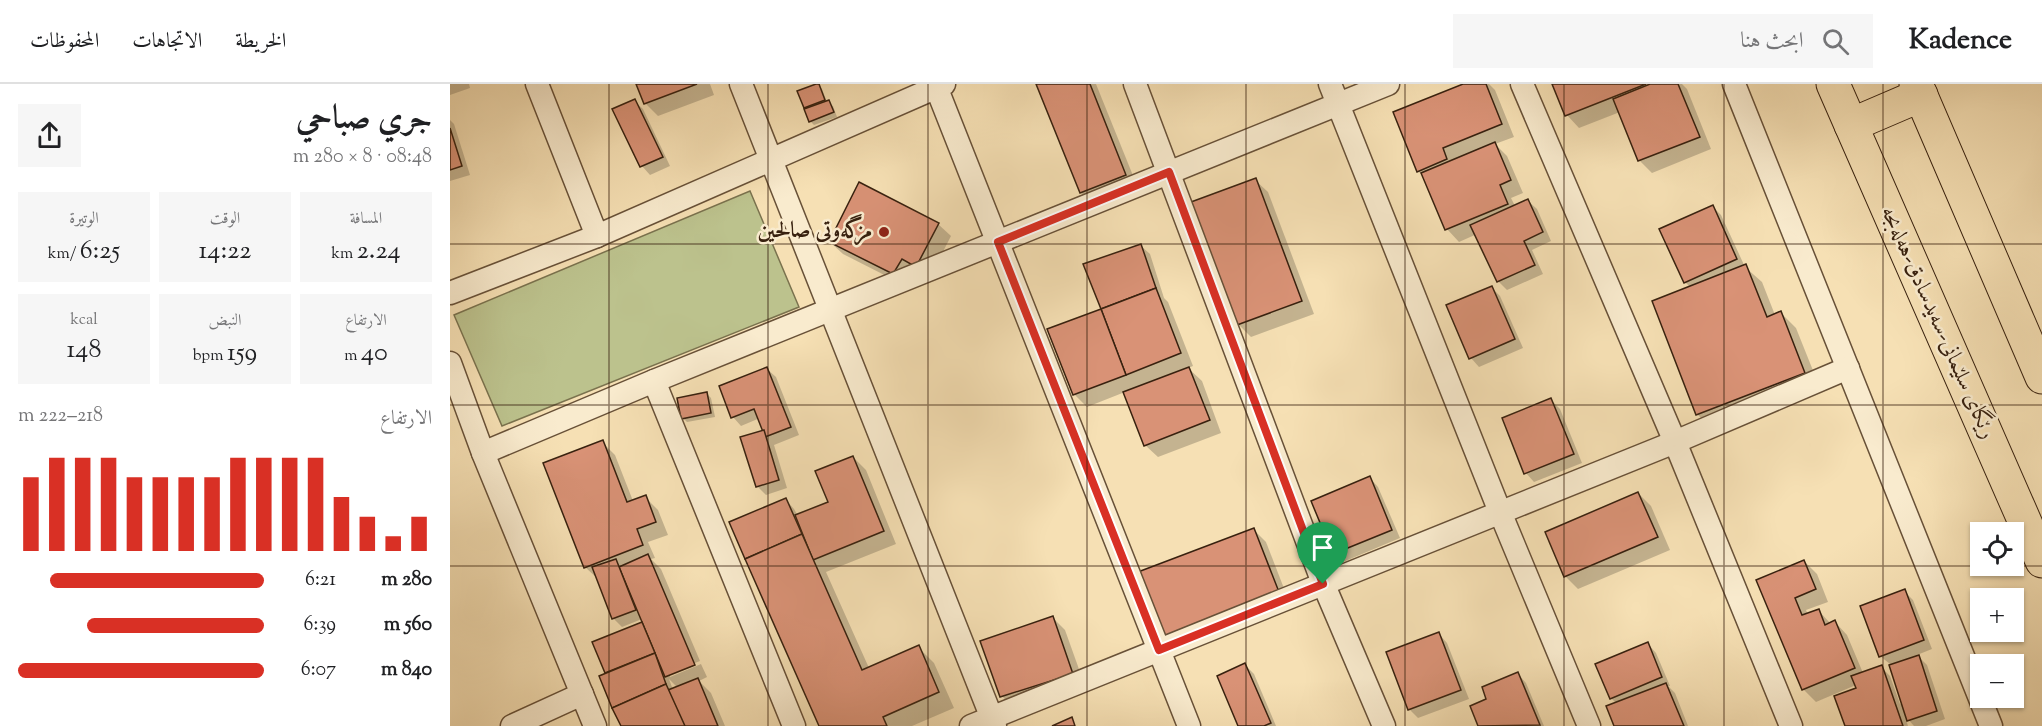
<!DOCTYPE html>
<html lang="ar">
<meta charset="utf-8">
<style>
:root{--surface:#fff;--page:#f6f6f6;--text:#202124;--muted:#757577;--line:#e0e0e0;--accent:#d93025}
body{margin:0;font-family:"Sorts Mill Goudy",Amiri,serif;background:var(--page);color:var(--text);direction:rtl;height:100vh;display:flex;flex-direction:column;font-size:22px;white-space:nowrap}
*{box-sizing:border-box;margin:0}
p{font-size:20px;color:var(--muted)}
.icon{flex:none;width:33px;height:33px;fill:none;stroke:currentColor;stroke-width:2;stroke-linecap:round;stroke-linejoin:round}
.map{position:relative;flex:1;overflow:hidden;direction:ltr}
.details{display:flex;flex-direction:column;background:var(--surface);width:450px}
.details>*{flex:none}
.controls{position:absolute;left:1520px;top:438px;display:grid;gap:12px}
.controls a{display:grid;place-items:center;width:54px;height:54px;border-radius:0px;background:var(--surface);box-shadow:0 2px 4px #0004;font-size:30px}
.pin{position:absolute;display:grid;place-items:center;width:51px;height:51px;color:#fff;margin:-62px -26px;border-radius:50% 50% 50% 0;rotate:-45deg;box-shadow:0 0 6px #0007}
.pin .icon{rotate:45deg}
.round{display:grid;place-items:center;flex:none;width:63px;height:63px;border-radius:0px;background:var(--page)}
.headline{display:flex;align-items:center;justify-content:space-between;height:102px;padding:0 18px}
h1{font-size:33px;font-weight:600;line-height:45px}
.stats{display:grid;grid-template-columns:repeat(3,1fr);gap:9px;height:102px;padding:6px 18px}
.stats div{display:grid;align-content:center;border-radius:0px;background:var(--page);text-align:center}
.stats b{font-size:26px;font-weight:600}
.stats small{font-size:16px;font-weight:400}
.stats p{font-size:16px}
.chart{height:168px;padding:12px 18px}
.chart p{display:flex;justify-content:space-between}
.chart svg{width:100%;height:108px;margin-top:6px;stroke:var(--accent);stroke-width:6}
ul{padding:0 18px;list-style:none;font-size:20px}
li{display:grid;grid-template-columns:96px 72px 1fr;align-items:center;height:45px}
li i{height:15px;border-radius:8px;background:var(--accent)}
header{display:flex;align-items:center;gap:36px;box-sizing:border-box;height:84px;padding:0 30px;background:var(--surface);border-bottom:2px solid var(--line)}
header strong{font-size:28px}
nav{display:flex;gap:33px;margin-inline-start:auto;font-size:21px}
.search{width:420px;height:54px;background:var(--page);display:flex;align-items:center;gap:15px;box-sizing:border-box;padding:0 21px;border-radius:0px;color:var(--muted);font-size:22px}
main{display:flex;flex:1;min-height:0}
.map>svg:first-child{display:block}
.green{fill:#bcc28d;stroke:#7a724e;stroke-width:1.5}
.shadow{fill:#0003;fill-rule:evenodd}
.building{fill:#d99276;stroke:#38210f;stroke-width:1.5}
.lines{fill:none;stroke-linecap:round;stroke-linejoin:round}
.minor-casing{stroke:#685138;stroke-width:25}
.trunk-casing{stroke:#38210f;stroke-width:35}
.minor{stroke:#f9ebce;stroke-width:22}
.trunk{stroke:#f6e0b4;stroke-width:33}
.route-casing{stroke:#fff;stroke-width:12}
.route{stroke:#d93025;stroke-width:8}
.grid{fill:none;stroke:#38210f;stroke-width:1.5;stroke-opacity:0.55}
.poi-dot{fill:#8f2418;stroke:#f9ebce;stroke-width:2}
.labels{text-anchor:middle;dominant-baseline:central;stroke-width:5;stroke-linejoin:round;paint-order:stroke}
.poi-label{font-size:22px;font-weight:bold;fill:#38210f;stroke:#f9ebce;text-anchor:end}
.street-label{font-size:22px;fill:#38210f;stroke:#f9ebce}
</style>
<header>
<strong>Kadence</strong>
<div class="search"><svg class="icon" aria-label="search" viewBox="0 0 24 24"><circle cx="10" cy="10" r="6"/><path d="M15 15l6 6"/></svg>ابحث هنا</div>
<nav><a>الخريطة</a><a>الاتجاهات</a><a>المحفوظات</a></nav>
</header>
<main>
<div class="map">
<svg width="1592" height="642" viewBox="0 0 1592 642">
<rect width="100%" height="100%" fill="#f6e0b4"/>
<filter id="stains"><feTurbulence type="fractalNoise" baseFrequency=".00333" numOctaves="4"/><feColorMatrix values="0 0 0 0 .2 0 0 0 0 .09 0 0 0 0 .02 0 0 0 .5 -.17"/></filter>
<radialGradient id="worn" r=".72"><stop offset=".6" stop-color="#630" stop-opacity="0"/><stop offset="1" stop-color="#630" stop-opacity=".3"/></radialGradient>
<path class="green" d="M300,107L349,223L52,342L4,231Z"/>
<g class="shadow">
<path d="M0,0H19L20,4L0,11Z"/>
<path d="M187,0H260L264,11L208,32L195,19Z"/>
<path d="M591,0H646L688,104L644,121L631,109Z"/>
<path d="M1017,0H1039L1045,6L1064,53L1045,60L1057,72L1073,109L1061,114L1065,122L1078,117L1087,125L1101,157L1082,166L1093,190L1057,206L1048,197L1027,150L1009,158L997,145L975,94L968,87Z"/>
<path d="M1104,0H1232L1237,5L1261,65L1202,89L1190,77L1170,28L1129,44L1117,31Z"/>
<path d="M368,1L372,5L377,18L383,22L387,33L364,41L360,37L358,26L355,23Z"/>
<path d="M184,17L193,25L220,82L200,91L192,82L164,26Z"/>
<path d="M0,36L4,40L20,91L0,97Z"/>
<path d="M805,96L818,108L864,230L801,253L788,240Z"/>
<path d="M1262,122L1271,131L1295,183L1312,198L1325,231L1331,229L1346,244L1370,304L1263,346L1247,330L1241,204L1235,198Z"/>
<path d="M488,140L501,152L479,195L456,202L393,170L380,158Z"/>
<path d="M691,162L700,170L714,214L718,218L743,282L738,284L752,297L771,349L708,373L695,361L675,308L637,323L624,310L654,225Z"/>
<path d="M1041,203L1050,212L1073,264L1029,283L1021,274Z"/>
<path d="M317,285L326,293L349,351L324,361L337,404L316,411L307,402L316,347L310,334L291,342L283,333Z"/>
<path d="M257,310L261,314L265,333L237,338L233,334Z"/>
<path d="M1101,316L1110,325L1132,379L1084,398L1076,389Z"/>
<path d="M152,358L165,371L183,417L195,413L208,426L218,451L198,458L205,474L201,475L211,485L250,577L220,589V593L251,580L257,593L249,597L261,609L275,642H173L157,590L144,559L196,544L192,535L172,543L163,534L149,496L135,483ZM219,595L228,604L223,606Z"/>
<path d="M403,373L416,386L446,460L376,488L419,584L468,563L484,579L504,624L462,642H371L336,416L344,425L348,432L380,419Z"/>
<path d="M920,394L928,403L950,454L893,478L885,469L863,418Z"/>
<path d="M1188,409L1201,422L1220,466L1128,505L1115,492Z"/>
<path d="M803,445L816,458L840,520L720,568Z"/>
<path d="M1354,477L1367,490L1378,518L1356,526L1358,531L1368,526L1381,540L1385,538L1397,551L1413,589L1431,583L1440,592L1450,620L1453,619L1440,580L1430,572L1454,507L1463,516L1482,565L1467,571L1477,581L1495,635L1476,642H1464L1455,632L1458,642H1396L1408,605L1406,601L1366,618L1353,605L1308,496Z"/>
<path d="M603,534L615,546L635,602L564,625L552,612Z"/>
<path d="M989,550L997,559L1019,615L968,634L959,625Z"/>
<path d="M1198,560L1206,569L1220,602H1218L1225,609L1238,642H1165L1167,620L1161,614Z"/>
<path d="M795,581L804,590L826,642H790Z"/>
<path d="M1068,590L1076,599L1094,642H1030L1022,623L1038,615Z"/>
</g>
<g class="building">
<path d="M186,0H247L194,20Z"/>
<path d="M366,0H369L375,16L354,24L347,7Z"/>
<path d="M586,0H640L676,91L630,109Z"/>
<path d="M1013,0H1036L1052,40L993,64L997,75L967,88L943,28Z"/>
<path d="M1102,0H1196L1115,32Z"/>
<path d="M1200,0H1228L1250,53L1188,77L1163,15Z"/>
<path d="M185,15L213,73L190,83L162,25Z"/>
<path d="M379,16L384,28L359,38L354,25Z"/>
<path d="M0,44L12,82L0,86Z"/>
<path d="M1045,58L1061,96L1050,101L1058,120L995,146L971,89Z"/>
<path d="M806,94L852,217L787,241L741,118Z"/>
<path d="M409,98L489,139L466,183L452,175L443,190L379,158Z"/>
<path d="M1078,115L1093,148L1074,157L1085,181L1047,198L1020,141Z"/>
<path d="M1263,121L1287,175L1234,199L1209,145Z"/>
<path d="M691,160L706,204L651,225L633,180Z"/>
<path d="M1296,180L1317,233L1331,227L1355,289L1246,331L1202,217Z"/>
<path d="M1042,202L1065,255L1019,275L996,221Z"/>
<path d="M706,204L731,269L676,291L651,225Z"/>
<path d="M651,225L676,291L623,311L597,245Z"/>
<path d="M317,283L341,343L315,353L304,325L281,334L269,302Z"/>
<path d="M739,283L760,336L694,362L673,308Z"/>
<path d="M257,308L261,329L231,335L227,314Z"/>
<path d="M1101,314L1124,370L1074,390L1052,334Z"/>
<path d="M314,346L329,396L306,403L290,353Z"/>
<path d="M153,356L177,418L196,411L206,438L187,445L193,461L134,484L93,379Z"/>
<path d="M403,372L434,447L363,476L345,431L378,418L365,387Z"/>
<path d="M920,392L942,446L883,470L861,417Z"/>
<path d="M1188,408L1208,453L1114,493L1095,448Z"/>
<path d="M336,414L352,450L295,475L279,438Z"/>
<path d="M804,444L829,508L706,556L680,491Z"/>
<path d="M352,450L412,586L469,561L489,608L433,633L437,642H369L295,475Z"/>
<path d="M198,470L245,581L215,593L169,483Z"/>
<path d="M166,475L186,526L162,535L142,483Z"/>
<path d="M1354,476L1366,505L1345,514L1352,531L1369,525L1375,541L1385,536L1405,584L1352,606L1306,496Z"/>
<path d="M1455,505L1474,556L1429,573L1410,522Z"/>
<path d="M603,532L623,590L550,613L530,557Z"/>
<path d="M192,538L205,569L155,589L142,558Z"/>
<path d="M989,548L1011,606L958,626L936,568Z"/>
<path d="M1198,558L1212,593L1160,615L1145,580Z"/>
<path d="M205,569L216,600L162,624L149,592Z"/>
<path d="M1469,571L1487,627L1457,637L1439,581Z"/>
<path d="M795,579L821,639L814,642H788L767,592Z"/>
<path d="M1432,581L1453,642H1395L1384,612L1406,604L1401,592Z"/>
<path d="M1068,588L1090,641L1028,642L1020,622L1036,615L1032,603Z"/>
<path d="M248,594L268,642H233L218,606Z"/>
<path d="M1216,599L1234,642H1164L1156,622Z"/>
<path d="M216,600L235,642H171L162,624Z"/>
<path d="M622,633L625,642H602Z"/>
</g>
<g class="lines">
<g class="minor-casing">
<g id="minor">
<path d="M87,0L147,152"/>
<path d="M291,0L545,642"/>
<path d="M485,0L739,642"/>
<path d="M685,0L873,499L934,642"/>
<path d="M880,0L1050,428L1139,642"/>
<path d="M1072,0L1225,358L1341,642"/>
<path d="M1284,0L1541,642"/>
<path d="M0,209L147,152L494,0"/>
<path d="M0,279L33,369L145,642"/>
<path d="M204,297L344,642"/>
<path d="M33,369L204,297L938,0"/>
<path d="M62,642L132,610"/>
<path d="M521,642L1225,358L1398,284"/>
</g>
</g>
<g class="trunk-casing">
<g id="trunk">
<path d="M1383,0L1592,477"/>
<path d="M1466,0L1592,293"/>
<path d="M1401,41L1471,11"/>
</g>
</g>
<use href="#minor" class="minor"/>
<use href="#trunk" class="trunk"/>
</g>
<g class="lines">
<g class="route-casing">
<path id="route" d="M719,88L873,500L709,566L548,158Z"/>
</g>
<use href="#route" class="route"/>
</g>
<path class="grid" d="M159,0V642M318,0V642M478,0V642M637,0V642M796,0V642M955,0V642M1114,0V642M1274,0V642M1433,0V642M0,160H1592M0,321H1592M0,482H1530M1530,482H1563M1563,482H1592"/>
<circle class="poi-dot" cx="434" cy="148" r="6"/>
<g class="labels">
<g class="poi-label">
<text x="422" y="148">مزگەوتی صالحین</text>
</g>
<g class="street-label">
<text transform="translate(1487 239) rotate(66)">رێگای سلێمانی-سەیدسادق-هەلەبجە</text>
</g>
</g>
<rect width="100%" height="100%" filter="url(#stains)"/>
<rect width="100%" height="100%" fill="url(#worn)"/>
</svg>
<div class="controls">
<a><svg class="icon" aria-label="locate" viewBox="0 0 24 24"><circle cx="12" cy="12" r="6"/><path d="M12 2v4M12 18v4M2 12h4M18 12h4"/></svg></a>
<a>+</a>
<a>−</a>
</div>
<div class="pin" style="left:873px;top:500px;background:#1e9e55"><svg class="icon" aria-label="arrive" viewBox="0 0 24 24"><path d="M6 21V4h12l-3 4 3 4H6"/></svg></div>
</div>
<section class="details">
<div class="headline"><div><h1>جري صباحي</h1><p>08:48 · 8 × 280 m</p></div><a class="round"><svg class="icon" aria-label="share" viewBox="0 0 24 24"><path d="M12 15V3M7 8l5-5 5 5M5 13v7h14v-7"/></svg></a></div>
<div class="stats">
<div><p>المسافة</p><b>2.24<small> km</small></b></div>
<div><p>الوقت</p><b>14:22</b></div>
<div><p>الوتيرة</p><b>6:25<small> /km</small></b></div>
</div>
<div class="stats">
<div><p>الارتفاع</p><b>40<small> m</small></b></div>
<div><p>النبض</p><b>159<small> bpm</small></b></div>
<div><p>kcal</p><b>148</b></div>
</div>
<div class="chart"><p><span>الارتفاع</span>218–222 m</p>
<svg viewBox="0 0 160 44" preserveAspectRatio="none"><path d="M5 44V14M15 44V6M25 44V6M35 44V6M45 44V14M55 44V14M65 44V14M75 44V14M85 44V6M95 44V6M105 44V6M115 44V6M125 44V22M135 44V30M145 44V38M155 44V30"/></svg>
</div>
<ul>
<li><b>280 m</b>6:21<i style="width:87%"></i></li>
<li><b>560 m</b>6:39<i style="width:72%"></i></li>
<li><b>840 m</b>6:07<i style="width:100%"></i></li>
</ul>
</section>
</main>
